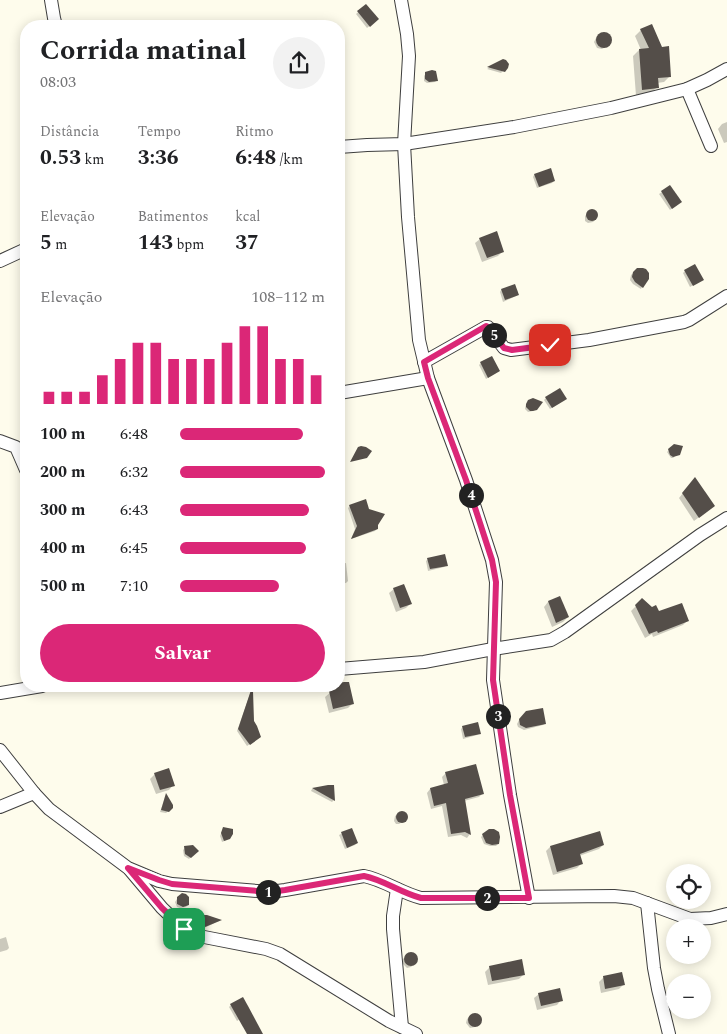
<!DOCTYPE html>
<html lang="pt">
<meta charset="utf-8">
<style>
:root{--surface:#fff;--page:#f2f2f2;--text:#202124;--muted:#757577;--accent:#db2777}
body{margin:0;font-family:Spectral,serif;background:var(--page);color:var(--text);height:100vh;display:flex;flex-direction:column;font-size:19px;white-space:nowrap}
*{box-sizing:border-box;margin:0}
p{font-size:16px;color:var(--muted)}
.icon{flex:none;width:28px;height:28px;fill:none;stroke:currentColor;stroke-width:2;stroke-linecap:round;stroke-linejoin:round}
.map{position:relative;flex:1;overflow:hidden}
.sheet{position:absolute;left:20px;top:20px;width:325px;height:672px;display:flex;flex-direction:column;background:var(--surface);border-radius:20px;box-shadow:0 2px 12px #0003}
.sheet>*{flex:none}
.tools{position:absolute;left:666px;top:864px;display:grid;gap:10px}
.tools a{display:grid;place-items:center;width:45px;height:45px;border-radius:50%;background:var(--surface);box-shadow:0 2px 12px #0003;font-size:25px}
.pin{position:absolute;display:grid;place-items:center;width:42px;height:42px;color:#fff;margin:-21px;border-radius:10px;box-shadow:0 2px 8px #0006}
.km{position:absolute;width:25px;height:25px;margin:-12px;border-radius:50%;background:#222;color:#fff;font-size:14px;line-height:25px;text-align:center}
.round{display:grid;place-items:center;flex:none;width:52px;height:52px;border-radius:26px;background:var(--page)}
.summary{display:flex;align-items:center;justify-content:space-between;height:85px;padding:0 20px}
h1{font-size:28px;font-weight:700;line-height:38px}
.metrics{display:grid;grid-template-columns:repeat(3,1fr);gap:8px;height:85px;padding:5px 20px}
.metrics div{display:grid;align-content:center}
.metrics b{font-size:21px;font-weight:700}
.metrics small{font-size:14px;font-weight:400}
.metrics p{font-size:14px}
.chart{height:140px;padding:10px 20px}
.chart p{display:flex;justify-content:space-between}
.chart svg{width:100%;height:90px;margin-top:5px;stroke:var(--accent);stroke-width:6}
.primary-button{display:flex;gap:10px;margin-top:auto;padding:10px 20px}
.primary-button a{flex:1;height:58px;border-radius:30px;background:var(--accent);color:#fff;font-size:20px;font-weight:700;line-height:58px;text-align:center}
ul{padding:0 20px;list-style:none;font-size:16px}
li{display:grid;grid-template-columns:80px 60px 1fr;align-items:center;height:38px}
li i{height:12px;border-radius:6px;background:var(--accent)}
.map>svg:first-child{display:block}
.shadow{fill:#0003}
.building{fill:#544e49}
.lines{fill:none;stroke-linecap:round;stroke-linejoin:round}
.street-casing{stroke:#3f3f3f;stroke-width:14}
.street{stroke:#fff;stroke-width:12}
.route-casing{stroke:#fff;stroke-width:10}
.route{stroke:#db2777;stroke-width:6}
</style>
<div class="map">
<svg width="727" height="1034" viewBox="0 0 727 1034">
<rect width="100%" height="100%" fill="#fefcec"/>
<g class="shadow">
<path d="M366,5L378,19L367,28L356,14Z"/>
<path d="M641,30L670,76L664,82L657,83V87L651,93L636,96L633,56L639,50H641L635,36Z"/>
<path d="M602,33L608,35L611,39L609,45L602,49L597,48L594,42L596,38Z"/>
<path d="M503,60L507,67L501,73L487,69Z"/>
<path d="M426,73L437,80L435,82L427,83L424,81V76Z"/>
<path d="M727,122V142L724,143L718,129L722,124Z"/>
<path d="M534,175L554,181L552,183L537,188L533,177Z"/>
<path d="M670,187L678,204L670,210L659,194Z"/>
<path d="M593,210L596,212L597,218L593,222L588,223L585,221V216L590,211Z"/>
<path d="M480,239L503,251L498,256L482,262L475,243Z"/>
<path d="M638,269L642,287L641,289L633,284L630,280L631,275Z"/>
<path d="M685,271L700,281L690,287L683,273Z"/>
<path d="M514,285L518,294L516,296L503,302L500,292L501,290Z"/>
<path d="M481,363L499,371L486,379L479,365Z"/>
<path d="M546,398L563,401L550,409L544,400Z"/>
<path d="M541,403L533,411L528,412L525,409L526,404Z"/>
<path d="M674,445L680,452L673,458H671L667,452Z"/>
<path d="M691,483L714,506L694,521L679,498Z"/>
<path d="M350,506L368,510L376,524L377,529L375,531L351,539L355,529L348,508Z"/>
<path d="M428,559L446,565L444,567L428,571L426,561Z"/>
<path d="M346,563L348,581L346,583L339,584V564Z"/>
<path d="M394,589L410,604L406,608L396,612L389,593Z"/>
<path d="M560,598L568,617L563,622L552,627L544,607L548,602Z"/>
<path d="M642,600L659,613L687,621L683,625L653,637L652,634L645,638L631,611Z"/>
<path d="M348,682L353,703L348,708L329,713L325,697L331,692L330,690L334,686H339V685Z"/>
<path d="M250,694L252,722L257,739L247,746L237,731Z"/>
<path d="M526,712L545,723L543,725L524,730L518,727L517,724L519,720Z"/>
<path d="M463,727L479,733L477,735L463,739L461,729Z"/>
<path d="M446,773L483,793L479,797L464,801L470,834L467,838L461,835L448,837L442,806L431,809L427,793L430,789L444,785L442,777Z"/>
<path d="M155,774L173,785L169,790L156,794L150,779Z"/>
<path d="M333,786L334,800L332,802L311,791L312,789Z"/>
<path d="M166,795L172,808L166,813L160,812Z"/>
<path d="M401,812L406,814V820L399,824H396L394,821L395,816Z"/>
<path d="M351,829L357,843L355,845L345,849L339,835Z"/>
<path d="M222,831L229,838L227,840L222,842L220,836Z"/>
<path d="M599,832L603,845L599,849L579,856L581,864L577,868L553,875L546,851L550,847Z"/>
<path d="M483,835L498,844L496,846H490L484,844L481,837Z"/>
<path d="M185,848L197,851L189,859L184,856L183,850Z"/>
<path d="M179,896L188,905L186,907L180,908L177,907L175,902Z"/>
<path d="M201,917L219,921L204,928H201L197,923Z"/>
<path d="M6,937L9,948L7,950L0,952V939Z"/>
<path d="M409,953L415,955L417,958L416,962L411,967L407,968L403,964L402,960Z"/>
<path d="M490,967L524,974L519,979L488,985L485,972Z"/>
<path d="M621,974L623,985L619,989L601,993L599,982L603,978Z"/>
<path d="M539,994L561,1000L557,1005L537,1010L534,998Z"/>
<path d="M231,1005L248,1014L237,1021L229,1007Z"/>
<path d="M473,1014L477,1015L480,1018V1022L475,1027L470,1028L466,1023L467,1019Z"/>
</g>
<g class="building">
<path d="M366,4L379,19L370,27L357,11Z"/>
<path d="M652,24L662,47L669,46L671,77L658,78L659,88L642,90L639,49L649,48L640,29Z"/>
<circle cx="604" cy="40" r="8"/>
<path d="M503,59L506,60L509,64L508,68L505,72L487,67Z"/>
<path d="M432,70L436,71L438,81L429,82L425,79V72Z"/>
<path d="M551,168L555,181L539,187L534,174Z"/>
<path d="M670,185L682,202L672,209L661,191Z"/>
<circle cx="592" cy="215" r="6"/>
<path d="M497,231L504,252L487,258L479,238Z"/>
<path d="M695,264L704,280L693,286L684,270Z"/>
<path d="M637,268H643L646,269L649,273V279L643,288L635,282L632,277L633,272Z"/>
<path d="M515,284L519,295L505,300L501,289Z"/>
<path d="M492,356L500,371L488,378L480,362Z"/>
<path d="M560,388L567,399L552,408L545,397Z"/>
<path d="M533,398L543,402L537,410L533,411H530L526,407V404L528,400Z"/>
<path d="M674,444L683,446L680,455L673,457L670,455L668,449Z"/>
<path d="M361,446L366,447L372,451L367,458L350,462L358,447Z"/>
<path d="M695,477L715,506L699,518L682,493Z"/>
<path d="M366,499L369,509L385,514L378,525V529L351,539L357,526L349,505Z"/>
<path d="M445,554L448,566L430,569L427,558Z"/>
<path d="M404,584L412,604L400,608L393,588Z"/>
<path d="M560,596L569,617L556,623L548,601Z"/>
<path d="M642,598L652,607L656,605L659,611L682,603L689,621L658,633L657,631L649,634L635,605Z"/>
<path d="M344,682H349L354,704L333,709L329,691L336,689L335,686H339V683Z"/>
<path d="M251,690L253,691L254,721L257,726L261,737L250,745L238,729Z"/>
<path d="M543,708L546,724L526,728L520,725L519,719L526,711Z"/>
<path d="M478,722L481,734L465,737L462,726Z"/>
<path d="M476,764L484,794L465,799L471,835L465,832L451,834L446,803L434,806L430,788L448,783L445,772Z"/>
<path d="M169,768L175,786L160,790L154,773Z"/>
<path d="M328,785H334L335,801L312,788Z"/>
<path d="M166,793L173,805V808L169,812L161,810Z"/>
<circle cx="402" cy="817" r="6"/>
<path d="M223,827L233,829V834L230,839L224,841L221,833Z"/>
<path d="M352,828L358,843L347,848L341,832Z"/>
<path d="M489,829H494L499,832L500,837L499,844L492,845L486,843L482,834Z"/>
<path d="M600,831L604,845L580,854L583,864L557,872L550,846Z"/>
<path d="M193,845L199,851L191,858L185,854L184,846Z"/>
<path d="M182,893L186,894L189,897V905L183,907L177,904V897Z"/>
<path d="M201,915H207L222,920L205,927L201,926L199,921Z"/>
<circle cx="411" cy="959" r="7"/>
<path d="M522,959L525,975L492,981L489,966Z"/>
<path d="M622,972L625,985L605,989L603,976Z"/>
<path d="M560,988L563,1001L541,1006L538,993Z"/>
<path d="M243,997L248,1006L263,1034H247L230,1004Z"/>
<circle cx="475" cy="1020" r="7"/>
</g>
<g class="lines">
<g class="street-casing">
<g id="street">
<path d="M51,0L54,18L56,26"/>
<path d="M401,0L407,34L409,56L404,144L408,217L419,340L428,378L466,480L492,560L496,582L493,680L510,795L529,898"/>
<path d="M687,89L711,146"/>
<path d="M339,147L367,145L404,144L514,127L611,108L687,89L707,80L727,69"/>
<path d="M0,261L26,249"/>
<path d="M424,362L486,327H488L504,348L511,350L589,340L684,322L689,320L727,296"/>
<path d="M339,393L428,378"/>
<path d="M0,441L16,447L26,470"/>
<path d="M339,669L424,662L493,649L551,640L565,632L700,535L727,518"/>
<path d="M0,693L42,686"/>
<path d="M0,750L34,793L49,809L128,868L159,881L172,884L270,892L285,890L364,876C384,880 401,893 421,898L614,896L633,898L690,919L711,918L727,914"/>
<path d="M0,807L34,793"/>
<path d="M130,870L162,908L184,929L199,936L266,949L280,954L389,1021L416,1034"/>
<path d="M397,889L393,916V929L402,1027"/>
<path d="M647,903L654,968L658,989L669,1034"/>
</g>
</g>
<use href="#street" class="street"/>
</g>
<g class="lines">
<g class="route-casing">
<path id="route" d="M184,929L162,908L128,868L159,880L172,884L270,892L285,890L364,876C384,880 401,893 421,898H529L510,795L493,680L496,582L492,560L466,480L428,378L424,362L486,326L488,327L504,348L512,350L550,345"/>
</g>
<use href="#route" class="route"/>
</g>
</svg>
<div class="tools">
<a><svg class="icon" aria-label="locate" viewBox="0 0 24 24"><circle cx="12" cy="12" r="6"/><path d="M12 2v4M12 18v4M2 12h4M18 12h4"/></svg></a>
<a>+</a>
<a>−</a>
</div>
<div class="pin" style="left:184px;top:929px;background:#1e9e55"><svg class="icon" aria-label="arrive" viewBox="0 0 24 24"><path d="M6 21V4h12l-3 4 3 4H6"/></svg></div>
<div class="pin" style="left:550px;top:345px;background:#d93025"><svg class="icon" aria-label="check" viewBox="0 0 24 24"><path d="M5 12l5 5 9-10"/></svg></div>
<b class="km" style="left:268px;top:892px">1</b>
<b class="km" style="left:487px;top:898px">2</b>
<b class="km" style="left:498px;top:716px">3</b>
<b class="km" style="left:471px;top:495px">4</b>
<b class="km" style="left:494px;top:335px">5</b>
<section class="sheet">
<div class="summary"><div><h1>Corrida matinal</h1><p>08:03</p></div><a class="round"><svg class="icon" aria-label="share" viewBox="0 0 24 24"><path d="M12 15V3M7 8l5-5 5 5M5 13v7h14v-7"/></svg></a></div>
<div class="metrics">
<div><p>Distância</p><b>0.53<small> km</small></b></div>
<div><p>Tempo</p><b>3:36</b></div>
<div><p>Ritmo</p><b>6:48<small> /km</small></b></div>
</div>
<div class="metrics">
<div><p>Elevação</p><b>5<small> m</small></b></div>
<div><p>Batimentos</p><b>143<small> bpm</small></b></div>
<div><p>kcal</p><b>37</b></div>
</div>
<div class="chart"><p><span>Elevação</span>108–112 m</p>
<svg viewBox="0 0 160 44" preserveAspectRatio="none"><path d="M5 44V38M15 44V38M25 44V38M35 44V30M45 44V22M55 44V14M65 44V14M75 44V22M85 44V22M95 44V22M105 44V14M115 44V6M125 44V6M135 44V22M145 44V22M155 44V30"/></svg>
</div>
<ul>
<li><b>100 m</b>6:48<i style="width:85%"></i></li>
<li><b>200 m</b>6:32<i style="width:100%"></i></li>
<li><b>300 m</b>6:43<i style="width:89%"></i></li>
<li><b>400 m</b>6:45<i style="width:87%"></i></li>
<li><b>500 m</b>7:10<i style="width:68%"></i></li>
</ul>
<div class="primary-button"><a>Salvar</a></div>
</section>
</div>
